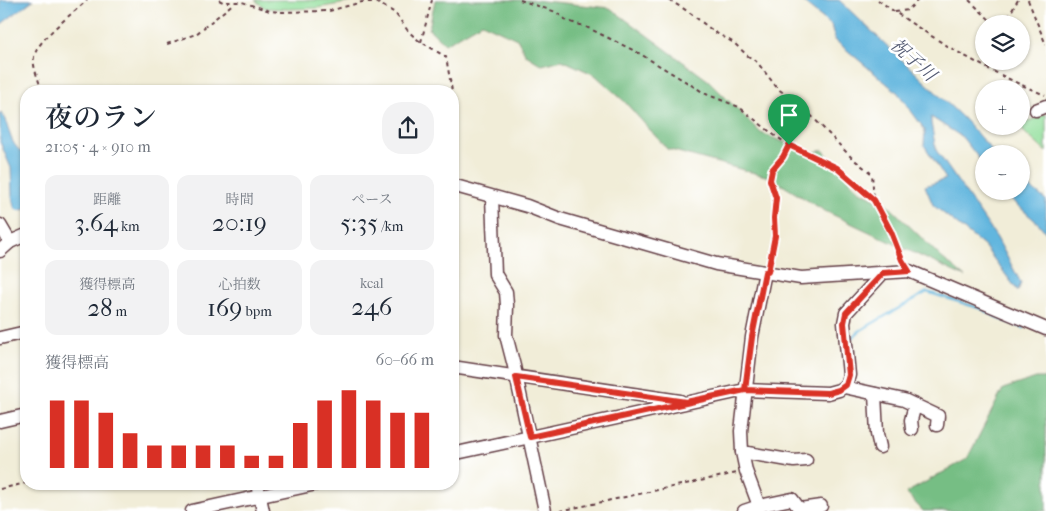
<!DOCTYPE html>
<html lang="ja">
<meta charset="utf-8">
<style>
:root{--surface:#fff;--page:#f2f2f3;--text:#1f2937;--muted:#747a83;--accent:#d93025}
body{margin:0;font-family:"IM FELL French Canon","Noto Serif JP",serif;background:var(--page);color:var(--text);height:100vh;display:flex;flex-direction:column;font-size:19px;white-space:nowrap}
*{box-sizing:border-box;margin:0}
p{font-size:16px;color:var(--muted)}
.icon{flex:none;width:28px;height:28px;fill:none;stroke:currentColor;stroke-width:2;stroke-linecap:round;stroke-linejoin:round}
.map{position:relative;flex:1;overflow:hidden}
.drawer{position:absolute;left:20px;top:85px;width:439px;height:405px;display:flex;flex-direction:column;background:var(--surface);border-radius:20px;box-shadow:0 1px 4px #0004}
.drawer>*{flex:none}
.buttons{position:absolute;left:975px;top:15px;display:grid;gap:10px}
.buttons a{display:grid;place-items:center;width:55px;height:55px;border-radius:50%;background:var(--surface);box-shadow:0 1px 4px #0004;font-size:25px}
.pin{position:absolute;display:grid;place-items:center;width:42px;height:42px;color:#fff;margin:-51px -21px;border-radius:50% 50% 50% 0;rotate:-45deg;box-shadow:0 0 5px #0007}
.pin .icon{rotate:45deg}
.round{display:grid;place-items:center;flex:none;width:52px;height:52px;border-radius:20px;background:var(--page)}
.overview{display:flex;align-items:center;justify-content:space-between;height:85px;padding:0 25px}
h1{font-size:28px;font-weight:600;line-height:38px}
.metrics{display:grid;grid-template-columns:repeat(3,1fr);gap:8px;height:85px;padding:5px 25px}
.metrics div{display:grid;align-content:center;border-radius:12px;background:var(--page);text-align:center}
.metrics b{font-size:25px;font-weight:600}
.metrics small{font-size:14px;font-weight:400}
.metrics p{font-size:14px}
.chart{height:140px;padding:10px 25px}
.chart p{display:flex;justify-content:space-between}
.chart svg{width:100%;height:90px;margin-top:5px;stroke:var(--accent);stroke-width:6}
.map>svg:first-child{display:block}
.green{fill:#93df9c;stroke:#6e7f64}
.forest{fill:#76be84;stroke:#606e58}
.water{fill:#62b6de;stroke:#566a84}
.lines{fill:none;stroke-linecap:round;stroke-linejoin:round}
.stream{stroke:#62b6de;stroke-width:2.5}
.minor-casing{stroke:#633e45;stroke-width:15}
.path{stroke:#633e45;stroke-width:2;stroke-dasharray:4 4;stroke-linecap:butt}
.minor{stroke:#fff;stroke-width:12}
.route-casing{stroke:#fff;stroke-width:10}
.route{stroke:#d93025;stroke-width:6}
.labels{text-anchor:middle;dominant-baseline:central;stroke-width:5;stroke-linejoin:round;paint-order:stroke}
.water-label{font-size:18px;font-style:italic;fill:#545b73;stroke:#fff}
</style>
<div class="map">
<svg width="1046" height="511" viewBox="0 0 1046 511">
<rect width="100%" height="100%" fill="#fff"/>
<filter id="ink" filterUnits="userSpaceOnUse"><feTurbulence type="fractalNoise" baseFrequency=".02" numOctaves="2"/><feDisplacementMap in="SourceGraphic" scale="10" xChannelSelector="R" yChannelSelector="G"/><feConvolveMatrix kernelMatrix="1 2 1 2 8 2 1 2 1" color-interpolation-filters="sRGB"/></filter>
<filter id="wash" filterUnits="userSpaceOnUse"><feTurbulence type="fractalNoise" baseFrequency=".0096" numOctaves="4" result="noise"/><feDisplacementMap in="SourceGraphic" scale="20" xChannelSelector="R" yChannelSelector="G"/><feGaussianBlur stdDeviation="1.12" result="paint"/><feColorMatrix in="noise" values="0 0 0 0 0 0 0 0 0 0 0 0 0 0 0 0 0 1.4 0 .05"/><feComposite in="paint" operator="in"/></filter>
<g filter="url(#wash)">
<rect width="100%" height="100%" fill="#f1edd8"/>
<g class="green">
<path d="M255,0H362L317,8L288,9L265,8Z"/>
<path d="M1046,114V152L1023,131L1022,124Z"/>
</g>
<g class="forest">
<path d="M435,0H534L610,8L709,81L761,133L811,153L823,150L858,190L888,205L942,258L965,277L825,211L769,177L667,149L624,101L595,75L562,60L542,65L526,55L517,39L482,23L445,44L429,29Z"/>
<path d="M1036,378H1046V511H923L906,493L967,459L1003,389Z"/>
</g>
<g class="water">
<path d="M0,0H33L0,25Z"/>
<path d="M800,0H839L964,119L995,154H984V165L962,137L931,117V123L936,150L997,238L1021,283L1018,291L984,246L933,205L925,186L946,179L924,145L925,130L898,93L835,40L831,25Z"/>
<path d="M0,112C11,124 7,146 26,154V209L18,211L14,207L12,197L11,168L0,142Z"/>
<path d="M1021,180L1046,200V233L1039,224L1001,191H1021Z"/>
</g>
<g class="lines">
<path class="stream" d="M851,338L861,330L927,292L982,309L998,318L1024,328"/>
</g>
</g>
<g filter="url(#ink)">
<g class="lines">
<g class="minor-casing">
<g id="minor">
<path d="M1036,110L1046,106"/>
<path d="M452,185L527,206L560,219L716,264L801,278L909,271L1046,329"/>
<path d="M492,197L495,274L506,292L507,305L506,335L514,366L545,511"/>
<path d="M0,225L10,242"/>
<path d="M0,251L10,242L26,235"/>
<path d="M0,338L26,332"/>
<path d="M452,367L680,401"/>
<path d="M844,387L904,400L938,416L937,425"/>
<path d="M875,394L877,434L880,447"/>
<path d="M0,421L26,415"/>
<path d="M912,429L911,420L915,405"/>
<path d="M742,452L794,461L806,460"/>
<path d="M452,454L745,390L828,393L839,390L846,385L849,375L844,323L846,313L883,273"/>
<path d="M257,484L263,511"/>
<path d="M759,506L792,499L801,511"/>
<path d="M800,509L821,506"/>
<path d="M192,511L316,484"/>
<path d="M744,511L759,506L746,471L742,452L741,431L752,337L765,272"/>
</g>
</g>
<g class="path">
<path d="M219,0L223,2H242L270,11L280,12L329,11L362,2H376L395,13L408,31L418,40L446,57L452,91"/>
<path d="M520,0L556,12L567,21L584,26L637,52L706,94L739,107L774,135L789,145L837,168L874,200"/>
<path d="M669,0L689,12L713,31L734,43L748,56L757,62L778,89L800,104L852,158L872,174L874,200L897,244L903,261"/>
<path d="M878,0C931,38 984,70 1045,95"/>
<path d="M969,0L994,24"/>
<path d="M1028,0L1046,45"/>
<path d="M895,12L908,10L918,0"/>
<path d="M1004,24L1018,0"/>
<path d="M421,42L432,0"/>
<path d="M167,44L196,34L234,3"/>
<path d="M41,91C40,80 32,69 34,57C38,38 73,14 87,0"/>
<path d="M452,95V99"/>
<path d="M770,263L775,243L774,218L776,198L770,180L772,170L783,157L789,145"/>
<path d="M0,489L26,483"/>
<path d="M560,511L737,473"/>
</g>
<use href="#minor" class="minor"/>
</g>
</g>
<g class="lines" filter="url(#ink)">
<g class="route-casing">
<path id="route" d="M789,145L783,157L772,170L770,180L776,198L774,218L775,236L768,272H765L752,337L745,390L530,437L516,377L686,402L745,390L828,393L839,390L846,385L849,375L844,323L846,313L883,273L909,271L902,260L891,232L874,200L837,168L789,145"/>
</g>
<use href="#route" class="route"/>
</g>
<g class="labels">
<g class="water-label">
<text transform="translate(913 60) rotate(42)">祝子川</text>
</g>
</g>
</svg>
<div class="buttons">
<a><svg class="icon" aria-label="layers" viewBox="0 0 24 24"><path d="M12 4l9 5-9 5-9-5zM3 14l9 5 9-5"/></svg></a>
<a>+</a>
<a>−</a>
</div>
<div class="pin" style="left:789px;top:145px;background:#1e9e55"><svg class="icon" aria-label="arrive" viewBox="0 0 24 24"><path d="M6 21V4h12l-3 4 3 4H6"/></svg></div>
<section class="drawer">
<div class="overview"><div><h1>夜のラン</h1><p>21:05 · 4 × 910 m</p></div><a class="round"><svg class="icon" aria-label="share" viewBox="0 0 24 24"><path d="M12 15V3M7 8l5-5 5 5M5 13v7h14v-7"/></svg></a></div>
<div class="metrics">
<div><p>距離</p><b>3.64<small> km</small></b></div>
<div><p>時間</p><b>20:19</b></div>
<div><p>ペース</p><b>5:35<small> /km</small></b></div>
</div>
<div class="metrics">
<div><p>獲得標高</p><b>28<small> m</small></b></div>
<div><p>心拍数</p><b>169<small> bpm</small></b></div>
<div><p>kcal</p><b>246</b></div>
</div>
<div class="chart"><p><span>獲得標高</span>60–66 m</p>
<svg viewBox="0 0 160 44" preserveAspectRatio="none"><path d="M5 44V11M15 44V11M25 44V17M35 44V27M45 44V33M55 44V33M65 44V33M75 44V33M85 44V38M95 44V38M105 44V22M115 44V11M125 44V6M135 44V11M145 44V17M155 44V17"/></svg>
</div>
</section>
</div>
